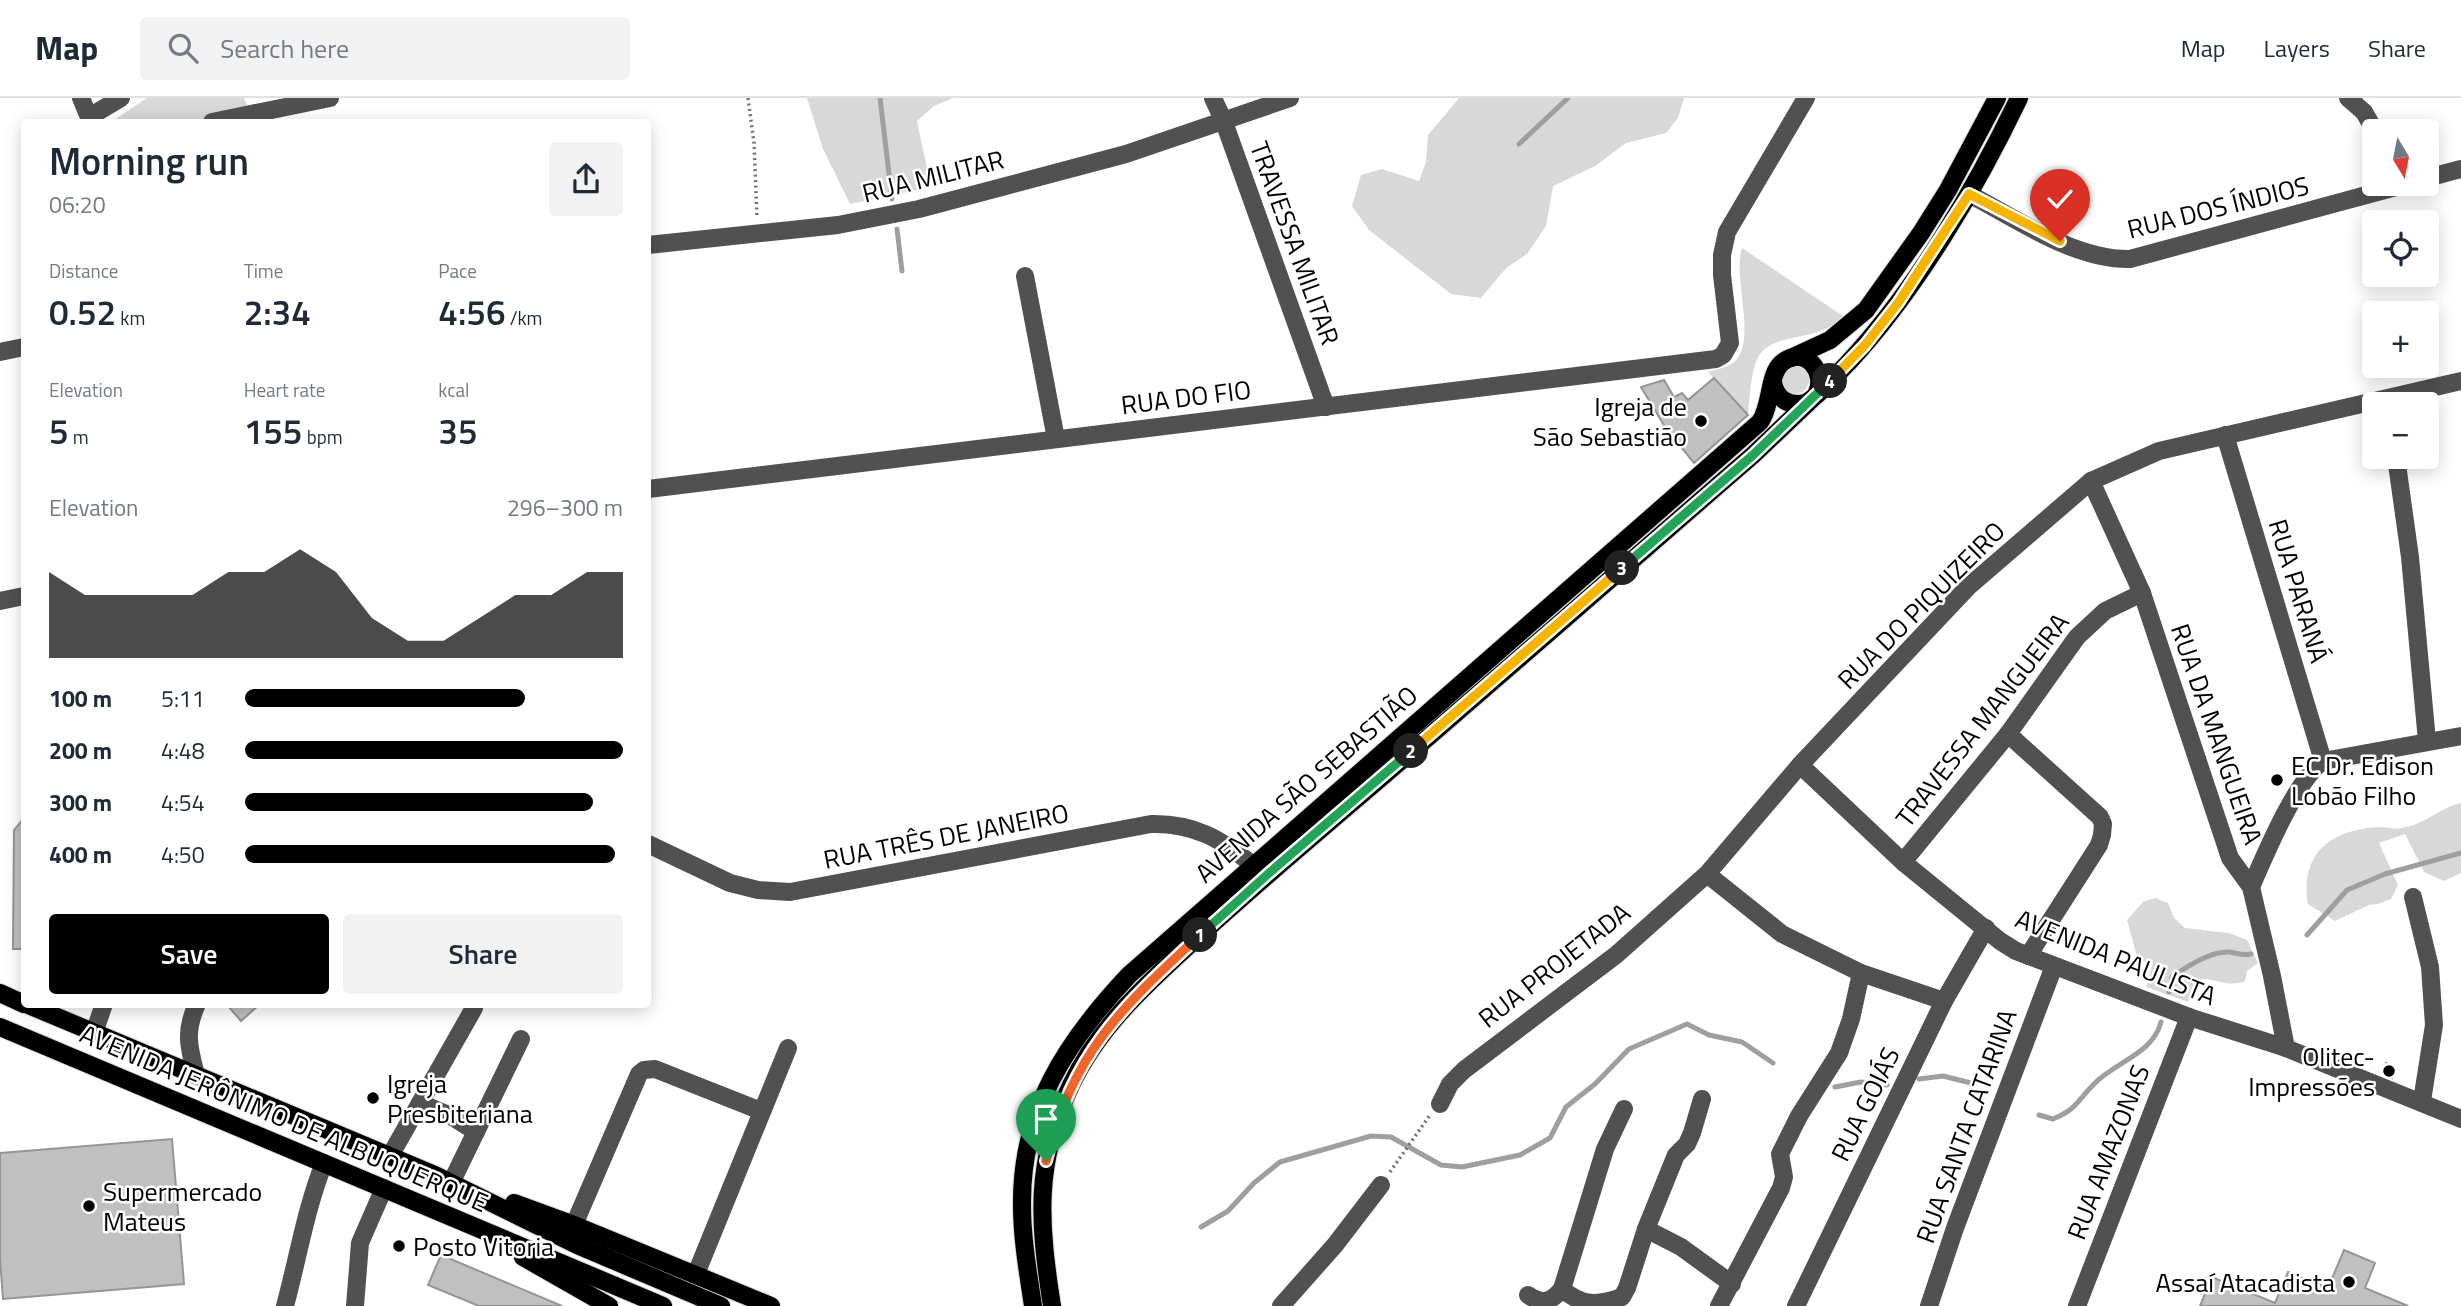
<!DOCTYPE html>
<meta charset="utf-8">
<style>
:root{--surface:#fff;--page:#f2f2f3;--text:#1f2937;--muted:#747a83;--line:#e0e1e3;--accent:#000}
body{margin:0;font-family:"Titillium Web",sans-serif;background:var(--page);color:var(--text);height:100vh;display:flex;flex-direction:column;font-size:26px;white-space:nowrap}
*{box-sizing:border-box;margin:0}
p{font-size:23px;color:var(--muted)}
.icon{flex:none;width:38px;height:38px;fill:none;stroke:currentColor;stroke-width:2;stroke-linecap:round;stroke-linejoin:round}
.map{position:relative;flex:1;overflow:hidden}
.panel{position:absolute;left:21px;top:21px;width:630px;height:889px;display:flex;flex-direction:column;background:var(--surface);border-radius:7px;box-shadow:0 4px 18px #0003}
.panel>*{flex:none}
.needle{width:46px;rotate:170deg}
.controls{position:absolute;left:2362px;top:21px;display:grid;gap:14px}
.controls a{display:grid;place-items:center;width:77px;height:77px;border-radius:7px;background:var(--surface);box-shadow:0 4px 18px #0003;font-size:35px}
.pin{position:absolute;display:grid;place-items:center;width:60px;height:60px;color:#fff;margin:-72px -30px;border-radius:50% 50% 50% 0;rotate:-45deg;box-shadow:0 0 7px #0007}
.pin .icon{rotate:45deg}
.km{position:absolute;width:35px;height:35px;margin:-18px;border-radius:50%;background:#222;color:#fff;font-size:19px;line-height:35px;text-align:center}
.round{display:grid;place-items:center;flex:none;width:74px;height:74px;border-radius:7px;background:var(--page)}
.summary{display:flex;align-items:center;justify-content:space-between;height:119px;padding:0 28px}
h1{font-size:38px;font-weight:600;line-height:52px}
.metrics{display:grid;grid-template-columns:repeat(3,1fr);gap:10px;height:119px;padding:7px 28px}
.metrics div{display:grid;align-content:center}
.metrics b{font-size:35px;font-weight:600}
.metrics small{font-size:19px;font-weight:400}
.metrics p{font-size:19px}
.chart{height:196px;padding:14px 28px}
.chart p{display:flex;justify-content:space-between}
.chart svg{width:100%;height:126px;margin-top:7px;fill:var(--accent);opacity:.7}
.cta{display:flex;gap:14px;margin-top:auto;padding:14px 28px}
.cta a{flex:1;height:80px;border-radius:7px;background:var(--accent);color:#fff;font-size:28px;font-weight:600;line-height:80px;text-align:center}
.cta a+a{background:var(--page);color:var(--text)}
ul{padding:0 28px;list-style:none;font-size:23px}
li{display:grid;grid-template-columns:112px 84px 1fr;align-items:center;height:52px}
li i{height:18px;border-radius:9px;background:var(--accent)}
header{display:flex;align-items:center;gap:42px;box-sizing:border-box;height:98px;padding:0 35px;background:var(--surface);border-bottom:2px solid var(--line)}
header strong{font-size:33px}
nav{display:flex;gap:38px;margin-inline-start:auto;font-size:24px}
.search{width:490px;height:63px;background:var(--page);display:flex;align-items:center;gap:18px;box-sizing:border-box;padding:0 24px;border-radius:7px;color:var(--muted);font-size:26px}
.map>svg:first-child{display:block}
.green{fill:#d8d8d8}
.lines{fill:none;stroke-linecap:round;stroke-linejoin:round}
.stream{stroke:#9f9f9f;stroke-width:5}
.building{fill:#c0c0c0;stroke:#959595;stroke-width:2}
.major-casing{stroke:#dbdbdb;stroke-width:20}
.path{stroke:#737373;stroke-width:3.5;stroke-dasharray:2 3.5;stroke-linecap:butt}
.minor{stroke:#515151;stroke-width:18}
.major{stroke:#000;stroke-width:18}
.split-1-casing{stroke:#fff;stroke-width:14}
.split-2-casing{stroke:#fff;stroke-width:14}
.split-3-casing{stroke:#fff;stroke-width:14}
.split-4-casing{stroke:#fff;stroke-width:14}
.split-5-casing{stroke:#fff;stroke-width:14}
.split-1{stroke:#f0652b;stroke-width:9}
.split-2{stroke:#22a559;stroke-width:9}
.split-3{stroke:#f5b400;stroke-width:9}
.split-4{stroke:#22a559;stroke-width:9}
.split-5{stroke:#f5b400;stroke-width:9}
.poi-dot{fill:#000;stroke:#fff;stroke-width:2.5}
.labels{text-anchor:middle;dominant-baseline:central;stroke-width:5;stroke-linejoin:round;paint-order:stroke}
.street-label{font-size:26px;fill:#000;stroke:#fff}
.poi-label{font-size:26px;fill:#000;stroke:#fff;text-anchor:start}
</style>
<header>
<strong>Map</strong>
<div class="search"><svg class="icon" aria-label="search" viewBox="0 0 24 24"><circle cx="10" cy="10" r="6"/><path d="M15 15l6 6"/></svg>Search here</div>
<nav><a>Map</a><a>Layers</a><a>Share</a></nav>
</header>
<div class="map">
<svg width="2461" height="1208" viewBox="0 0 2461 1208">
<rect width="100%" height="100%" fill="#fff"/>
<g class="green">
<path d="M147,0H244L249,12L186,24H111Z"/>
<path d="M807,0H953L934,8L917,23L931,89L850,106L823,51Z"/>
<path d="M1459,0H1684L1678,20L1666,35L1626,45L1595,68L1553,88L1546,128L1527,156L1506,170L1481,200L1451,196L1369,132L1352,108L1361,77L1382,71L1419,83L1426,64L1428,37Z"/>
<path d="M1742,150L1843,218C1816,249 1766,229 1755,267C1750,282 1750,301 1748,317L1708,274C1716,271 1727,270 1734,264C1758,244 1732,179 1742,150Z"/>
<circle cx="1795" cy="282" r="14"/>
<path d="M2461,705V775L2444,783L2424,774L2405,736L2379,745L2398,787L2391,801L2378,806L2369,807L2335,823L2308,806C2300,754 2332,731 2381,729C2388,729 2395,732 2402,730C2426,726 2439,710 2461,705Z"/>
<path d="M2155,800L2168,805L2174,820L2185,830L2229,835L2247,842L2258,865L2247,873L2245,883C2226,890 2218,880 2199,881L2188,904L2146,889L2153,865L2138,862L2127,822L2143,804Z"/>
</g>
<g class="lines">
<g class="stream">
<path d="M880,0L892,101"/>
<path d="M1519,46L1568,0"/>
<path d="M897,131L902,173"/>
<path d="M2307,837L2347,792L2385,776L2461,755"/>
<path d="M2169,894L2172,879C2186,869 2211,853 2229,854C2237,855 2242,858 2251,856"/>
<path d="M1919,981L1943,978L1971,985"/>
<path d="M1835,989L1861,984L1887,987"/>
<path d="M2039,1017L2053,1021C2077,1011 2077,1003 2094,986C2115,964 2153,956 2161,924"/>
<path d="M1201,1129L1228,1113L1254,1085L1280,1064L1371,1038L1391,1039L1441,1067L1462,1069L1520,1057L1550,1040L1566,1009L1595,986L1629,951L1687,926L1709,937L1742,944L1773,965"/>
</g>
</g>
<g class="building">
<path d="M1714,280L1748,317L1694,365L1665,329L1641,289L1664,282L1674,299L1682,295L1688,302Z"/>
<path d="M24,720V851H13L14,732Z"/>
<path d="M230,906H260L241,923L228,908Z"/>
<path d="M2386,965L2392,967V980L2385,978Z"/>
<path d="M172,1041L184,1186L3,1201L0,1161V1055Z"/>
<path d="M2344,1152L2375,1165L2365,1190L2408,1208H2200L2212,1179L2275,1205L2288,1174L2328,1190Z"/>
<path d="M441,1157L562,1208H479L428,1187Z"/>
</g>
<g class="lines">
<g class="major-casing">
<g id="major">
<path d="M1791,260L1830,242L1866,212L1921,135L1948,92L1997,0"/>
<path d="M1773,284C1776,301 1789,309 1806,305C1822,295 1835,278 1848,265C1916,192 1976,90 2019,0"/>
<path d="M0,895L24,906"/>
<path d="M26,906L435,1077L577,1147L721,1208"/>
<path d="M0,929L663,1208"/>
<path d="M514,1105L574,1127L771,1208"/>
<path d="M523,1159L609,1208"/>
<path d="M1033,1208C1028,1174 1022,1141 1022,1107C1021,1012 1066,944 1129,877L1760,324C1772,307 1768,275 1783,264C1805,248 1828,274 1816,297"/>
<path d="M1052,1208C1039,1125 1034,1065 1071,987C1100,926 1151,882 1199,838C1248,793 1298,751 1348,708C1484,592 1618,474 1753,357L1812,301"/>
</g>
</g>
<g class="path">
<path d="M748,0L754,45L757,120"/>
<path d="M1390,1074L1430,1017"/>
</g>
<g class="minor">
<path d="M81,0L91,24"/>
<path d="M1213,0L1224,24L1326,309"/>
<path d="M2348,0L2364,14L2375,33"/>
<path d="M89,19L121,0"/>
<path d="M212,24L330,0"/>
<path d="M2427,80L2461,71"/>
<path d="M1969,96C2017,121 2074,162 2130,161L2407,86"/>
<path d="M648,147L838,127L919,111L1126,56L1290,0"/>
<path d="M1025,178L1056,341"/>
<path d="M0,254L24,249"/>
<path d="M2225,337L2323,663"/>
<path d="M2396,359L2410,459L2427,643"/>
<path d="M2091,383L2142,495L2230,760L2251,789L2272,878L2286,950"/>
<path d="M648,391L1716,261L1723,257L1730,245L1722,177V157L1727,134L1806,0"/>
<path d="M0,503L24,498"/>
<path d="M2008,636L2100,719L2103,726L2102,737L2099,747L2028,858"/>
<path d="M1800,667L1903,764L2000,843L2016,853L2189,919L2286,950L2461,1021"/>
<path d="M648,746L730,785L758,792L790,794L1151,726C1194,725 1221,741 1253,767"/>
<path d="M1903,764L2008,636L2077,539L2105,513L2142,495"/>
<path d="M1707,776L1782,836L1861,875L1944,903"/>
<path d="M2251,789C2265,757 2296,682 2323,663L2461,638"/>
<path d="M2413,799L2430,869L2434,927L2422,1003"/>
<path d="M94,935L104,906"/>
<path d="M196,977C189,950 184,934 197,906"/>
<path d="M420,1005L451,1018L476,1034"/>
<path d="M1440,1006L1450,986L1464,972L1616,857L1707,776L1800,667L1968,489L2091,383L2159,353L2461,283"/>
<path d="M1624,1011L1605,1051L1562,1191C1582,1208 1597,1208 1622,1199L1627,1190L1646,1131L1676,1057L1687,1046L1692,1035L1702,1001"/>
<path d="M390,1058L474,910"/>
<path d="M452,1083L521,941"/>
<path d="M574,1127L639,976L644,972L655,971L761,1013"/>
<path d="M1646,1131L1681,1149L1732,1186"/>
<path d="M696,1176L788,950"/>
<path d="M1528,1197C1543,1207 1551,1204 1562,1191"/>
<path d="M285,1208C298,1160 306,1110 324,1065"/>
<path d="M355,1208L360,1145L384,1090"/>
<path d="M1281,1208L1335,1147L1381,1087"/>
<path d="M1719,1208L1781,1090L1784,1079L1780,1056L1799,1018L1839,955L1851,921L1861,875"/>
<path d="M1796,1208L1944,903L1986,830"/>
<path d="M1929,1208L1955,1130L2054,868"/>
<path d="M2077,1208L2189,919"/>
</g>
<use href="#major" class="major"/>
</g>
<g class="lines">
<g class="split-1-casing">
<path id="split-1" d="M1046,1063C1073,954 1120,911 1200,837"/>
</g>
<g class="split-2-casing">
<path id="split-2" d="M1200,837L1268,776L1411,653"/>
</g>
<g class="split-3-casing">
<path id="split-3" d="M1411,653L1622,470"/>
</g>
<g class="split-4-casing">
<path id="split-4" d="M1622,470L1753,357L1830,283"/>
</g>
<g class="split-5-casing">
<path id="split-5" d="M1830,283L1865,247L1898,205L1969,96L2060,143"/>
</g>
<use href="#split-1" class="split-1"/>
<use href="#split-2" class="split-2"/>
<use href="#split-3" class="split-3"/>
<use href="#split-4" class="split-4"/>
<use href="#split-5" class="split-5"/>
</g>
<g class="poi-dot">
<circle cx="1701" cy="323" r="7"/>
<circle cx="2277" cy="682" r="7"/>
<circle cx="2389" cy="973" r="7"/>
<circle cx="373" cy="1000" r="7"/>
<circle cx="89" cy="1108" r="7"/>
<circle cx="399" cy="1148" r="7"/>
<circle cx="2349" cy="1184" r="7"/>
</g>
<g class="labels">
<g class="street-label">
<text transform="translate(933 78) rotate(-14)">RUA MILITAR</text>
<text transform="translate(2218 109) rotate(-14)">RUA DOS ÍNDIOS</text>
<text transform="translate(1295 145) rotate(70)">TRAVESSA MILITAR</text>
<text transform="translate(1186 299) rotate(-7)">RUA DO FIO</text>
<text transform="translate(2299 493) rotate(73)">RUA PARANÁ</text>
<text transform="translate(1921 507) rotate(-45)">RUA DO PIQUIZEIRO</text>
<text transform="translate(1982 622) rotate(-52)">TRAVESSA MANGUEIRA</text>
<text transform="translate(2217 636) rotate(71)">RUA DA MANGUEIRA</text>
<text transform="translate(1306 686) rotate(-41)">AVENIDA SÃO SEBASTIÃO</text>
<text transform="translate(946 738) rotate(-11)">RUA TRÊS DE JANEIRO</text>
<text transform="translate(2116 859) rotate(22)">AVENIDA PAULISTA</text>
<text transform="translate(1554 867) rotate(-38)">RUA PROJETADA</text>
<text transform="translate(1865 1006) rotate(-64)">RUA GOIÁS</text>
<text transform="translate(284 1020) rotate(23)">AVENIDA JERÔNIMO DE ALBUQUERQUE</text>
<text transform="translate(1966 1028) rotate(-70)">RUA SANTA CATARINA</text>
<text transform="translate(2108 1054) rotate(-69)">RUA AMAZONAS</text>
</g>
<g class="poi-label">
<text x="1687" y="308" text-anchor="end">Igreja de<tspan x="1687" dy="30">São Sebastião</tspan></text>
<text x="2291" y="667">EC Dr. Edison<tspan x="2291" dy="30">Lobão Filho</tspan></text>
<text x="2375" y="958" text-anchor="end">Olitec-<tspan x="2375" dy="30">Impressões</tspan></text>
<text x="387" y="985">Igreja<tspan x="387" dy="30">Presbiteriana</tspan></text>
<text x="103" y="1093">Supermercado<tspan x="103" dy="30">Mateus</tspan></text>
<text x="413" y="1148">Posto Vitoria</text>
<text x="2335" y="1184" text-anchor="end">Assaí Atacadista</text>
</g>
</g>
</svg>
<div class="controls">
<a><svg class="needle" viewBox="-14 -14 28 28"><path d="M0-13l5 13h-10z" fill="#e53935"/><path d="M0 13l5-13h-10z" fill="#747a83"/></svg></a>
<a><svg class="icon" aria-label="locate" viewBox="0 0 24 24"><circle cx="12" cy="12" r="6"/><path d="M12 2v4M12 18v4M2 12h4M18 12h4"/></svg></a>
<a>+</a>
<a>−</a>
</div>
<div class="pin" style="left:1046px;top:1063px;background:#1e9e55"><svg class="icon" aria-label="arrive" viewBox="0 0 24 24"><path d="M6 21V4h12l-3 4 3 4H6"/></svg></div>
<div class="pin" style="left:2060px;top:143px;background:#d93025"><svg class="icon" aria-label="check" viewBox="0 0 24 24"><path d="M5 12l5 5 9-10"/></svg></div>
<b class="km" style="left:1200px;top:837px">1</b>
<b class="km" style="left:1411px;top:653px">2</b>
<b class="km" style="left:1622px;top:470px">3</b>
<b class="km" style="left:1830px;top:283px">4</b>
<section class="panel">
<div class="summary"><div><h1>Morning run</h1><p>06:20</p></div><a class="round"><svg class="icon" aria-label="share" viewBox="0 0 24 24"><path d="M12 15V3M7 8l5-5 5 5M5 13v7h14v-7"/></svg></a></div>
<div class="metrics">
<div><p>Distance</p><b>0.52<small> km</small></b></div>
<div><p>Time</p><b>2:34</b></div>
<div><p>Pace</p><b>4:56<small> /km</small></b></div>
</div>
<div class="metrics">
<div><p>Elevation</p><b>5<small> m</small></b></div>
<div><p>Heart rate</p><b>155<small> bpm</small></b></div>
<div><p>kcal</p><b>35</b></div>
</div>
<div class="chart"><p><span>Elevation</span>296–300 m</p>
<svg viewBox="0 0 160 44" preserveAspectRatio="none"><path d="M0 44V14L10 22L20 22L30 22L40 22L50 14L60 14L70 6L80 14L90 30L100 38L110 38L120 30L130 22L140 22L150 14L160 14V44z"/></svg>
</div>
<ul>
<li><b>100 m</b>5:11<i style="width:74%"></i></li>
<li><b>200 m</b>4:48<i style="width:100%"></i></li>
<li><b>300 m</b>4:54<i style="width:92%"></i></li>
<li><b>400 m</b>4:50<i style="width:98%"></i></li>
</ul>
<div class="cta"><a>Save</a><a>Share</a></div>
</section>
</div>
